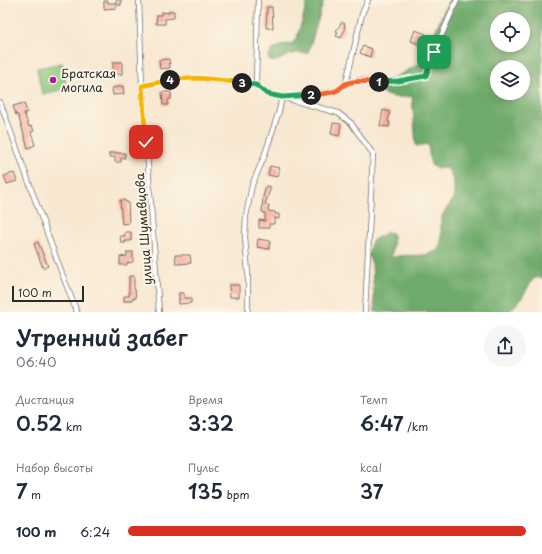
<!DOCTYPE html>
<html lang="ru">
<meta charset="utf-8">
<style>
:root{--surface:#fff;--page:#f6f6f7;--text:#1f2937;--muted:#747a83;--accent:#d93025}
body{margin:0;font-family:"Playpen Sans",sans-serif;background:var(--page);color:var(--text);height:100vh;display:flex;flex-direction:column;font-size:15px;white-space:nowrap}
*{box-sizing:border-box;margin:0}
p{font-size:13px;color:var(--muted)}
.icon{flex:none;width:22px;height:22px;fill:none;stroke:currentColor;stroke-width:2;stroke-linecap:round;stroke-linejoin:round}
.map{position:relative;height:312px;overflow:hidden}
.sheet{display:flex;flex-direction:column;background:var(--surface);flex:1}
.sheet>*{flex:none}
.fabs{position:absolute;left:490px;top:12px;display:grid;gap:8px}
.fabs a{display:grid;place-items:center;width:40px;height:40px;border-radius:50%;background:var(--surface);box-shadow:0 2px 10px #0003;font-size:20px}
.scale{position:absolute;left:12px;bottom:10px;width:72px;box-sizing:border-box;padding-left:4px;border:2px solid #2b2b2b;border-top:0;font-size:11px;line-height:14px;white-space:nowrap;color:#2b2b2b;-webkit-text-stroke:3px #fcf5e5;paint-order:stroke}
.pin{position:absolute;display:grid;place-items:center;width:34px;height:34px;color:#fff;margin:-17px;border-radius:8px;box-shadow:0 2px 6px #0006}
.km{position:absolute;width:20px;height:20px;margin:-10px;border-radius:50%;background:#222;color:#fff;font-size:11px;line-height:20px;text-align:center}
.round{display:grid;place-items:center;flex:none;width:42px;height:42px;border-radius:21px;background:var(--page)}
.summary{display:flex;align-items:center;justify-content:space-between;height:68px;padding:0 16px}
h1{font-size:22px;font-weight:600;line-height:30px}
.metrics{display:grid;grid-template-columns:repeat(3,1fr);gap:6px;height:68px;padding:4px 16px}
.metrics div{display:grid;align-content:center}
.metrics b{font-size:20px;font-weight:600}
.metrics small{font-size:11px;font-weight:400}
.metrics p{font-size:11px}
ul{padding:0 16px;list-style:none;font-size:13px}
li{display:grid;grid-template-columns:64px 48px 1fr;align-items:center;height:30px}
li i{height:10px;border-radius:5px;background:var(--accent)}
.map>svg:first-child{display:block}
.green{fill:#88c47a;stroke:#5a7852}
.forest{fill:#6eaa6a;stroke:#4c6a4a;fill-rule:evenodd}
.building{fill:#f9ad9b}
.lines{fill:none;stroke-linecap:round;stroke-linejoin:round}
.minor-casing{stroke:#736d65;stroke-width:6}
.minor{stroke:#fff;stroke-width:4.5}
.split-1-casing{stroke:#fff;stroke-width:8}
.split-2-casing{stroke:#fff;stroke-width:8}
.split-3-casing{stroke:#fff;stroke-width:8}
.split-4-casing{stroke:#fff;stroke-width:8}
.split-5-casing{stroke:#fff;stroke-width:8}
.split-1{stroke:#22a559;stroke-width:5}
.split-2{stroke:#f0652b;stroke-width:5}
.split-3{stroke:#22a559;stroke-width:5}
.split-4{stroke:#f5b400;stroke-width:5}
.split-5{stroke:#f5b400;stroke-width:5}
.poi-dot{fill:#b5179e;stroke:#fcf5e5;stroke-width:1.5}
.labels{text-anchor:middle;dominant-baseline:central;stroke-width:4;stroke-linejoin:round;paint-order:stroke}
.poi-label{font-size:12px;fill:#2b2b2b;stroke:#fcf5e5;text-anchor:start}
.street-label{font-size:12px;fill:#2b2b2b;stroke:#fcf5e5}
</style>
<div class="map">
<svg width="542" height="312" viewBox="0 0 542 312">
<rect width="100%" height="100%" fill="#fcf5e5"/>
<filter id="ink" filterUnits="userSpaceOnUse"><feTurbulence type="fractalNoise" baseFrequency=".025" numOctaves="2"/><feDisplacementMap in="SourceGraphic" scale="8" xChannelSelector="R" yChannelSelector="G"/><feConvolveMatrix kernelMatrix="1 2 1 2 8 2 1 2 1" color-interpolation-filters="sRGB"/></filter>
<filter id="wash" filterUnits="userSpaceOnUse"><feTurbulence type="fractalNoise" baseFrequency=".012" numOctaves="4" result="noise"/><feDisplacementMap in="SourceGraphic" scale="16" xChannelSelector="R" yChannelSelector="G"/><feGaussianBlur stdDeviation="0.9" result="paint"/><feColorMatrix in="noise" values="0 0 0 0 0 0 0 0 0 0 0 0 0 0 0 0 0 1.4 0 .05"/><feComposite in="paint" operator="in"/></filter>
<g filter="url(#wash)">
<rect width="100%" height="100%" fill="#f8e8d2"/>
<path class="green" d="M62,63L67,89L42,94L37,68Z"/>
<g class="forest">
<path d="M308,0H324L308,53C303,53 297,52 292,54C284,56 278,63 270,61L268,58L273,49L286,44L290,45L297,38Z"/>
<path d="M449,0H542V279L539,277L533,279L521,299L509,312H375L372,264L368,255L371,244L373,240L388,232L392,233C396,241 391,249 392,258C405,252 421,259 434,252C445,247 440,231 441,221C442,214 447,208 451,203C457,193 454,176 447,168H438L432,166L430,161L428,144L416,146L412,96C401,98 383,99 378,87L421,63ZM497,19H523V45H497ZM497,67H523V93H497Z"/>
</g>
<g id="blocks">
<g class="building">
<path d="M116,0H121V5H116V8L104,9V1H108V3H116Z"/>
<path d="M267,7H272L273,28H266Z"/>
<path d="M169,11H174V18L165,19V24H156L157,15H161V12L169,13Z"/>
<path d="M342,22L345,24L344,28L345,29L341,38L336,36L338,32L336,31Z"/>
<path d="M415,30L426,34L425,39L423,38L421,45L411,41Z"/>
<path d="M363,46L372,49L370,57L360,53Z"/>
<path d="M169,59L170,68L160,69L159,60Z"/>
<rect x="113" y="62" width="9" height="12"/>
<path d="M123,86L124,94L113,95L112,88Z"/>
<path d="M162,92H171V99L168,100V105H163Z"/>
<path d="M24,103L27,112L24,113L29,127L32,126L34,131L31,132L35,145L28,148L18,115H16L13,106Z"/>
<path d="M383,110L390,112L388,122H390L389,127L380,126Z"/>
<path d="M333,123L341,124L339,136L331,134Z"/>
<path d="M109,153H125V158H121V162H115V157H109Z"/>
<path d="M270,166L279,168L277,177L268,175Z"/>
<path d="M14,173L17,181L7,184L4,176Z"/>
<path d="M266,186L271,187L265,204L269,205L268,211L275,212V214H279V219L274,218V224H269V228H259V220L265,221V213L262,212L263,197Z"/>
<path d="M120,200H125V202H128L129,223L122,224Z"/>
<path d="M125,232H131V241H125V243H121L120,236H125Z"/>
<path d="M258,239L270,241L269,249L257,247Z"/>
<path d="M38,242L48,266L43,268L34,244Z"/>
<path d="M127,252H133V262L127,263V265H120V257L127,256Z"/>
<path d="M175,255H190L191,263L176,264Z"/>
<path d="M129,276H134V289H135L136,298L131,299V301H124V296H129Z"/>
<path d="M229,285H239V297H230Z"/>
<path d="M179,293H184V298H191V303L179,304Z"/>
</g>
</g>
</g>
<g filter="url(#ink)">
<use href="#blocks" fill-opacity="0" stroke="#736d65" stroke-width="1"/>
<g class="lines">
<g class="minor-casing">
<g id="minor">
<path d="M139,0L142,86L159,312"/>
<path d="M346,83L361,80L372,82L399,81L426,76L434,52L457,0"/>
<path d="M142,86L180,78L207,79L256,85"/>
<path d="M282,97L338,113L351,123L373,154L365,312"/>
<path d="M287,97L326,93L337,91L346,83L362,14L368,0"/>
<path d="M0,102C26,172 49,243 77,312"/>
<path d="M248,312V273L245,237L246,216L252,185L264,157L279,111L282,97L267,94L256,85L258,0"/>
</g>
</g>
<use href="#minor" class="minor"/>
</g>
</g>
<g class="lines" filter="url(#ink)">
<g class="split-1-casing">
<path id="split-1" d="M379,82L398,81L426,76L434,52"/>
</g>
<g class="split-2-casing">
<path id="split-2" d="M311,95C319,94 331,94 338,90C342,87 344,84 348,83C361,79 368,83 379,82"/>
</g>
<g class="split-3-casing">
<path id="split-3" d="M242,83L256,85L267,94L282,97L311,95"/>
</g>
<g class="split-4-casing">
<path id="split-4" d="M170,80C194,76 218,80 242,83"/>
</g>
<g class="split-5-casing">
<path id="split-5" d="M146,142L142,86L170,80"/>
</g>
<use href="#split-1" class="split-1"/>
<use href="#split-2" class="split-2"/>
<use href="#split-3" class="split-3"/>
<use href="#split-4" class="split-4"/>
<use href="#split-5" class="split-5"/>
</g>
<circle class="poi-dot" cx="53" cy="80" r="4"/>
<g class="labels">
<g class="poi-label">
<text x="61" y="73">Братская<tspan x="61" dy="14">могила</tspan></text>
</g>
<g class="street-label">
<text transform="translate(143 229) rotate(-94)">улица Шумавцова</text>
</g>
</g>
</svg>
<div class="fabs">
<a><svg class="icon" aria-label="locate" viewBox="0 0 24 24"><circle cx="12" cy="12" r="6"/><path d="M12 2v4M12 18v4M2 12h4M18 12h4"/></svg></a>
<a><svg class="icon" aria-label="layers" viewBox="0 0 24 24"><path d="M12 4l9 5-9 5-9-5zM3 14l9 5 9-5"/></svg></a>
</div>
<div class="scale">100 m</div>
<div class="pin" style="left:434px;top:52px;background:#1e9e55"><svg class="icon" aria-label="arrive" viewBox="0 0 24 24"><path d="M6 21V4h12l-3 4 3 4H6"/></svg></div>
<div class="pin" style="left:146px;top:142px;background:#d93025"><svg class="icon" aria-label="check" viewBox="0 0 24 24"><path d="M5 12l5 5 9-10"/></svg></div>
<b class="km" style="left:379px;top:82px">1</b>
<b class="km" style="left:311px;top:95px">2</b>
<b class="km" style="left:242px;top:83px">3</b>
<b class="km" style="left:170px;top:80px">4</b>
</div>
<section class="sheet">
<div class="summary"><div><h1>Утренний забег</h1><p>06:40</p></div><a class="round"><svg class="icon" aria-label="share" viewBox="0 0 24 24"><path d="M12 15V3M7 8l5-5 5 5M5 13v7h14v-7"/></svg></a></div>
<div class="metrics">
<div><p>Дистанция</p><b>0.52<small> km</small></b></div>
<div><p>Время</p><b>3:32</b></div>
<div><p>Темп</p><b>6:47<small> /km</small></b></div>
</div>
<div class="metrics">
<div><p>Набор высоты</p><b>7<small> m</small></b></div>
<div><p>Пульс</p><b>135<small> bpm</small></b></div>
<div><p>kcal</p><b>37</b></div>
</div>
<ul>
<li><b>100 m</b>6:24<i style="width:100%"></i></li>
</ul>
</section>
